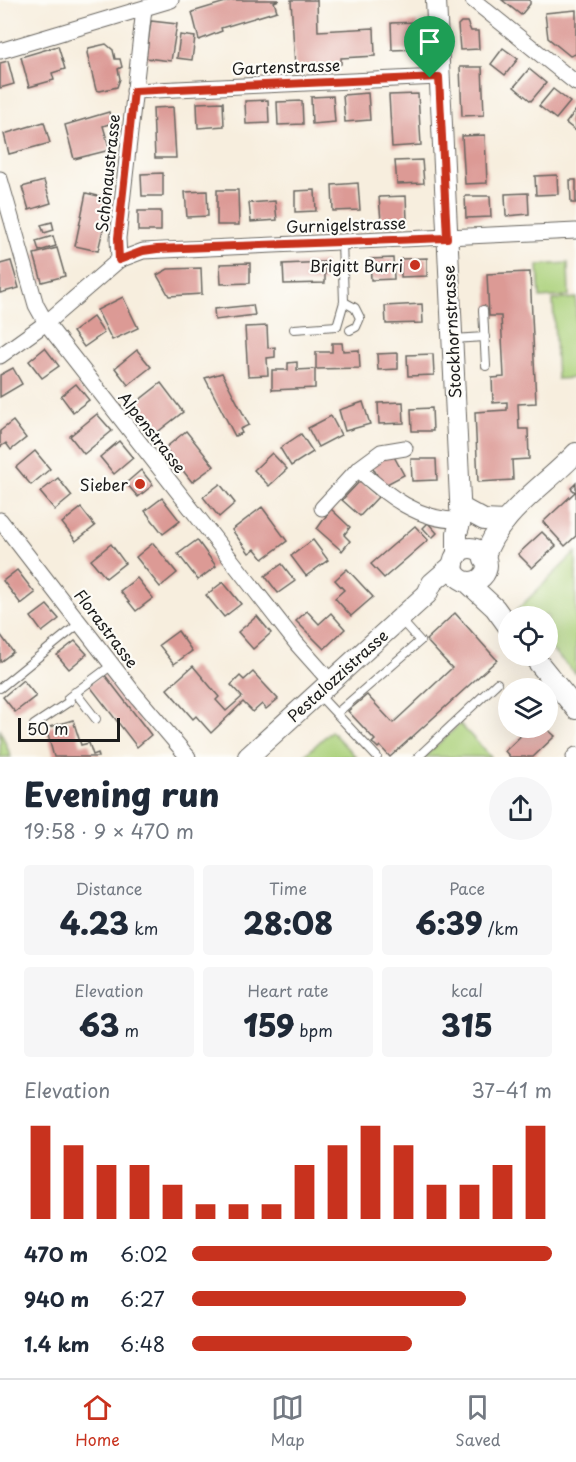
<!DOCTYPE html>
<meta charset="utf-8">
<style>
:root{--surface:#fff;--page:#f6f6f7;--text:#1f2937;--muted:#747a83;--line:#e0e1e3;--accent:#c8321e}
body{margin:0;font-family:"Playpen Sans",sans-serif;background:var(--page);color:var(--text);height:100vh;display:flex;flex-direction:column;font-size:22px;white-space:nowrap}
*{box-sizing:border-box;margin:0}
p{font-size:20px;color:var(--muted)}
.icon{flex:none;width:33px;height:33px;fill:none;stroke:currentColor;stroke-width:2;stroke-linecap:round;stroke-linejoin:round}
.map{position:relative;height:757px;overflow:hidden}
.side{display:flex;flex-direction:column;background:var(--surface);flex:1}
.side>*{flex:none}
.tools{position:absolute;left:498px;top:606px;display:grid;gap:12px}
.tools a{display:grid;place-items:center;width:60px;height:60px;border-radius:50%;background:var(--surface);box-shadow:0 6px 24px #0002;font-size:30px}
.scale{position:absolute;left:18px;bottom:15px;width:102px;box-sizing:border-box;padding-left:6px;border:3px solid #1c1c1c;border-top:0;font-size:16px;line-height:21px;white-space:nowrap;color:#1c1c1c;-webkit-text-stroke:4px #fdfcf7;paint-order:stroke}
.pin{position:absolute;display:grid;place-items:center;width:51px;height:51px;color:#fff;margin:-62px -26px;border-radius:50% 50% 50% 0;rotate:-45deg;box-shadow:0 0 6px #0007}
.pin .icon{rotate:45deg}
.round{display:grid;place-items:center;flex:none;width:63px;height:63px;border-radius:32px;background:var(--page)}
.summary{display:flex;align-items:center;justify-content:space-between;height:102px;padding:0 24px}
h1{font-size:33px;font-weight:800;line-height:45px}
.figures{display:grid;grid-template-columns:repeat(3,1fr);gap:9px;height:102px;padding:6px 24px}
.figures div{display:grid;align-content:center;border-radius:6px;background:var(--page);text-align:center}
.figures b{font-size:30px;font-weight:800}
.figures small{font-size:16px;font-weight:400}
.figures p{font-size:16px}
.chart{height:168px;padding:12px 24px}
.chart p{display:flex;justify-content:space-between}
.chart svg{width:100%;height:108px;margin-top:6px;stroke:var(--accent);stroke-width:6}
ul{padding:0 24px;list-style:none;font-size:20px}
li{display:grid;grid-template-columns:96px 72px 1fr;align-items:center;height:45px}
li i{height:15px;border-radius:8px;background:var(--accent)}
.tabs{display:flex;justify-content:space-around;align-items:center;height:84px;border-top:2px solid var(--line);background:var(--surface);font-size:16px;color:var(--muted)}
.tabs a{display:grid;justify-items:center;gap:3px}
.tabs .current{color:var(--accent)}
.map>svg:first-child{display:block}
.green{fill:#acd17b;stroke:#64764c;stroke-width:1.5}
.building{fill:#dc9a95}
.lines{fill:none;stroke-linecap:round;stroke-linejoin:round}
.service-casing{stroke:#696660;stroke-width:10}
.minor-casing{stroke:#696660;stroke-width:17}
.tertiary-casing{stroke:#696660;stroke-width:22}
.service{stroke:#fff;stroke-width:8}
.minor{stroke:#fff;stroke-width:15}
.tertiary{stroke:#fff;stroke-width:20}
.route-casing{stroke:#fff;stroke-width:12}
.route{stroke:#c8321e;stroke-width:8}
.poi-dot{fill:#c8321e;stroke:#fdfcf7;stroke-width:2}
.labels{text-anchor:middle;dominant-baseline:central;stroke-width:4.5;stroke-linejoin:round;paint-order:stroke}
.street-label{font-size:16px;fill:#1c1c1c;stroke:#fdfcf7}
.poi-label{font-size:16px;fill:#1c1c1c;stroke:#fdfcf7;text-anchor:end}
</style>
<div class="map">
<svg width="576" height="757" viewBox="0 0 576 757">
<rect width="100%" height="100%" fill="#fdfcf7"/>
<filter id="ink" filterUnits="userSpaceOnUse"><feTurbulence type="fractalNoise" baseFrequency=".0167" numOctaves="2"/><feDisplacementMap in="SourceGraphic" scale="12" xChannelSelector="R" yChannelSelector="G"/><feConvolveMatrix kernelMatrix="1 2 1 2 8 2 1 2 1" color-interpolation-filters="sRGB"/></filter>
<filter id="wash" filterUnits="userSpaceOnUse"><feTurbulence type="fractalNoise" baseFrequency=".008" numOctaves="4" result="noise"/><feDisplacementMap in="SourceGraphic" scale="24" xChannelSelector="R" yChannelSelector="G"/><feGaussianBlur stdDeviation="1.35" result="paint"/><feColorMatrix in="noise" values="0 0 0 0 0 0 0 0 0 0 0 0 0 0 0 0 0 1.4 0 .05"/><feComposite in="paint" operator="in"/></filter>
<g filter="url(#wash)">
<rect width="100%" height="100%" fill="#f7eede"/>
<g class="green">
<path d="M568,263L569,296L540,298L538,265Z"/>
<path d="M576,298V378L557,379L553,300Z"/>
<path d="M576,552V674L548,646V616H519L515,612Z"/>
<path d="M460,724L491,757H424Z"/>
<path d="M0,729L11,757H0Z"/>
<path d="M331,731L356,757H303Z"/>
</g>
<g id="blocks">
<g class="building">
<path d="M232,0H279L274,2L277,11L221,28L222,31L199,40L192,12Z"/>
<path d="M291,0H317L318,31L374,28L375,56L341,58V64L295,66Z"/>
<path d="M502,0H530V4L521,15Z"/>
<path d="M576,10V54L570,56L548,38L545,13Z"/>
<path d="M151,21L177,24L171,61L146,58Z"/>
<path d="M417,22L418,49L392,50L391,23Z"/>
<path d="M461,22H467L471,31H478L479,49L460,50L458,25Z"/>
<path d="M180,35L195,37L192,60L177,58Z"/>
<path d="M106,44L113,50L115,59H120L122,67L118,69L120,79L117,87L100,91L96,90L87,53L89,48Z"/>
<path d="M58,46L65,69L52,73L54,80L29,87L21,57Z"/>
<path d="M503,48L518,59L505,75L491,64Z"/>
<path d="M8,61L14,84L0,88V63Z"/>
<path d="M460,67H482L484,115L462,116Z"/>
<path d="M529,69L546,83L531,101L514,87Z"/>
<path d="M553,89L570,102L556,119L539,106Z"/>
<path d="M368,93L370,120L345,122L343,95Z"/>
<path d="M418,94L421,145L392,147L389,95Z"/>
<path d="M333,96L335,122L312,124L311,97Z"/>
<path d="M268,100L269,123L246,124L245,101Z"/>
<path d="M302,101L303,124L278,125L277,102Z"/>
<path d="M223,102L224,126L198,128L197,103Z"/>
<path d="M173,107L176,158H155L153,108Z"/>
<path d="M576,110V131L566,123Z"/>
<path d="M109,112L112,123L103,126L110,150L74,159L65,125Z"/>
<path d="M44,122L50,143L9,154L4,134Z"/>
<path d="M485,135L487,183L465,184L462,136Z"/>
<path d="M422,160L424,183L397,184L395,161Z"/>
<path d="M163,173V196H142L141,174Z"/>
<path d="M557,175L558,194L536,195L535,176Z"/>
<path d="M570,180H576V203H571Z"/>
<path d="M44,181L51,203L29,210L22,187Z"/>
<path d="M358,183L360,210L333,211L332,185Z"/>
<path d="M217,190H238L239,225H217Z"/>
<path d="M315,190L316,211L295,212V191Z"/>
<path d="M207,191L208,216L187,217L185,192Z"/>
<path d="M86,193L110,199L98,251L75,246Z"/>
<path d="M528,193L529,214L506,216L505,194Z"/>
<path d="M406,196L407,220L381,221L379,197Z"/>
<path d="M465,196H490L491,217L466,218Z"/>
<path d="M275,201L277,220L251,222L249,203Z"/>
<rect x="138" y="211" width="23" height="20"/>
<path d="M52,222L54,230L44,233L41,225Z"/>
<path d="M53,236L56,246L39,251L36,241Z"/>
<path d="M57,248L65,276L42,282L34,254Z"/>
<path d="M393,258L394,279L371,280L370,259Z"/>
<path d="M427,258V276L401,277V259Z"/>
<path d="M11,261L19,288L0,293V264Z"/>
<path d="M325,262V283L284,284L283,264Z"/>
<path d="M250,263V283L221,284L220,264Z"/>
<path d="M201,268L202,294L169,296L157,275L168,269Z"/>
<path d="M530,272L536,403L518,404L519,429H528L529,459L512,460L513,480L478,482L475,412L507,410V402L493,403L492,378L504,377L501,316H489L487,274Z"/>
<path d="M123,297L138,328L112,340L97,310Z"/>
<path d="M422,304L423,323L386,324L385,306Z"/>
<path d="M253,305L255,315L215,320L214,309Z"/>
<path d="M93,317L104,333L84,347L73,332Z"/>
<path d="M267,326L268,348L275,347V357L267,358L268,375L248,376L245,327Z"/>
<path d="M332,343H342L343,351L359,350L360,368L316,369V352H332Z"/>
<path d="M45,348L59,366L42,378L29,361Z"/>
<path d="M137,350L151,367L128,385L115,368Z"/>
<path d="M398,353V369L378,370L377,354Z"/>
<path d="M433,354L434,375L408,376L407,355Z"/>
<path d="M297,362V370L315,369V388L272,390V370H288V363Z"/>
<path d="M13,368L22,384L0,397V375Z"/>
<path d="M222,373L249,425L240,429L242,433L235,436L205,378Z"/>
<path d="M161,383L183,412L155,434L133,405Z"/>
<path d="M76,384L89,400L73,412L61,396Z"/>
<path d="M363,402L370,424L345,431L339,410Z"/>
<path d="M403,402L404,423L379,424L378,403Z"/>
<path d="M432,408L433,431H412L411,409Z"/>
<path d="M97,414L112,431L84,454L70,436Z"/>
<path d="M331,416L341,435L318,447L308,428Z"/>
<path d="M13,421L26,438L11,450L6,443L0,447V431Z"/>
<path d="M186,431L214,466L192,482L165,448Z"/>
<path d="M301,434L313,452L291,466L280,448Z"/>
<path d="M119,441L133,458L114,474L100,457Z"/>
<path d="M35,451L50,469L31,485L16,467Z"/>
<path d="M272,453L287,469L269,486L254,470Z"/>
<path d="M392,453L404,475L383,486L371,464Z"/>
<path d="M411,459H436L437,480L412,481Z"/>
<path d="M141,470L153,485L138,497L126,483Z"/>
<path d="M58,478L72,496L55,510L40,492Z"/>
<path d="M360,481L378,497L360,516L342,500Z"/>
<path d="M576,483V536L565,546L543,522L575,492L571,488Z"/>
<path d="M220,484L235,503L219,517L203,497Z"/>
<path d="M162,498L180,521L163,534L145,511Z"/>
<path d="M262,507L287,541L263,559L255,549L249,553L232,530Z"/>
<path d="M81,508L95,526L76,541L62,523Z"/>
<path d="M331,509L350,527L344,535L350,541L342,551L317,529Z"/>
<path d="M428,523L437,533L432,538L423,528Z"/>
<path d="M415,526L428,540L384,578L371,564Z"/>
<path d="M542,532L556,546L532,568L518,554Z"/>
<path d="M197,540L216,566L198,580L178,554Z"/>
<path d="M313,540L328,560L306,576L291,556Z"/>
<path d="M153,543L177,573L160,587L136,557Z"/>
<path d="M111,544L125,563L106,578L91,560Z"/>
<path d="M282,564L295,581L278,593L265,576Z"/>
<path d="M347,569L373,597L351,616L335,598L344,590L335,580Z"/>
<path d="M17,570L35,593L21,604L3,581Z"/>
<path d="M137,578L153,598L136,611L120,591Z"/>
<path d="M223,582L241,604L224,617L206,595Z"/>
<path d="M47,605L59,619L42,632L31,617Z"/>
<path d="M307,611L319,624L331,613L345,629L324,649L296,621Z"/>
<path d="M455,613L497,660L390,757L380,746L378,748L375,745L372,743L375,740L348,711L367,695L393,723L452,668L426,640Z"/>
<path d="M257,616L271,633L253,649L238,632Z"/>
<path d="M178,631L192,651L174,664L159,645Z"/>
<path d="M0,634L13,652L0,662Z"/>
<path d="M75,641L87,654L69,669L57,655Z"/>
<path d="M193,666L219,697L216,700L226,711L242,697L231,685L240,676L244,680L253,672L278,699L266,709L262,704L253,712L243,702L211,733L196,716L193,719L167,689Z"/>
<path d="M104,674L151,735L137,747L89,685Z"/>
<path d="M23,680L36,696L15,712L3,697Z"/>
<path d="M73,720L81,745L89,743L93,755L98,753L99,757H54L46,728Z"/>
<path d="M529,728H546L555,736L533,757H510L505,751Z"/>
</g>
</g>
</g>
<g filter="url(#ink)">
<use href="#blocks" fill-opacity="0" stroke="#696660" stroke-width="1.5"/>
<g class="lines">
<g class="service-casing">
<g id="service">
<path d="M344,302L355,308L360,318L356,327L350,330"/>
<path d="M483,310L486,366"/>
<path d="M294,329L337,326L344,302L342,241"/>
<path d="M453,339L485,337"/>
<path d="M0,688L80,623"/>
<path d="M75,692L96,719"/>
<path d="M318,694L377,757"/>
<path d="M337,713L420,641L400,619"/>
<path d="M34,725L70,701L68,698L112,665"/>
<path d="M418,757L497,683"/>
</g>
</g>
<g class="minor-casing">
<g id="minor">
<path d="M473,0L576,83"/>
<path d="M0,51L171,0"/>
<path d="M134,91L439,77"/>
<path d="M0,179L36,305L46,323L297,644L330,681"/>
<path d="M119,260L118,238L144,9"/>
<path d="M0,356L46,323L119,260L143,251L576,231"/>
<path d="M358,469C386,495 421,522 461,520"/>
<path d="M322,508L358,469L381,452L405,448"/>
<path d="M0,520L133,692L188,757"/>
<path d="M574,757L576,755"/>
</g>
</g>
<g class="tertiary-casing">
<g id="tertiary">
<path d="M436,0L461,520L457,533V556"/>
<path d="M460,507L484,520L505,521"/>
<circle cx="470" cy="565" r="17"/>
<path d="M484,559C497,514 546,485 576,453"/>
<path d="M468,583L495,608L508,626"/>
<path d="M533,656L576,709"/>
<path d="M248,757L427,594L432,583L454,564"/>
</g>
</g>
<use href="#service" class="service"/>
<use href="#minor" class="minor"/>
<use href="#tertiary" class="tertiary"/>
</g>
</g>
<g class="lines" filter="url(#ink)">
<g class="route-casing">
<path id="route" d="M439,77L447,238L157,249L143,251L119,260L118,238L134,91Z"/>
</g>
<use href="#route" class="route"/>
</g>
<g class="poi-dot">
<circle cx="415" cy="265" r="6"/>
<circle cx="140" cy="484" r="6"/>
</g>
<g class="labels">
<g class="street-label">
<text transform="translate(286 66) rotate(-2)">Gartenstrasse</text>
<text transform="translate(107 173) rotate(-84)">Schönaustrasse</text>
<text transform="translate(346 224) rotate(-2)">Gurnigelstrasse</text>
<text transform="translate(451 332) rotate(-93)">Stockhornstrasse</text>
<text transform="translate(153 432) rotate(52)">Alpenstrasse</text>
<text transform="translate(107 628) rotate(53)">Florastrasse</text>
<text transform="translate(337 675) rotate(-42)">Pestalozzistrasse</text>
</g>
<g class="poi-label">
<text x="403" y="265">Brigitt Burri</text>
<text x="128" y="484">Sieber</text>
</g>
</g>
</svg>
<div class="tools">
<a><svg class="icon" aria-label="locate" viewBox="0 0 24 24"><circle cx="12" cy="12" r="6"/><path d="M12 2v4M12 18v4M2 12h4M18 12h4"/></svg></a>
<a><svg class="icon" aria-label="layers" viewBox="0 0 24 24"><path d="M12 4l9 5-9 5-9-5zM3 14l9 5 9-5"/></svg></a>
</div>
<div class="scale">50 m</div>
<div class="pin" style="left:430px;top:78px;background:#1e9e55"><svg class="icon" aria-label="arrive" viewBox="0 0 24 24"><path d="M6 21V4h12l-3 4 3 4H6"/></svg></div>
</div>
<section class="side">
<div class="summary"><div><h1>Evening run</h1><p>19:58 · 9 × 470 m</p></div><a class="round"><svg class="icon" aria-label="share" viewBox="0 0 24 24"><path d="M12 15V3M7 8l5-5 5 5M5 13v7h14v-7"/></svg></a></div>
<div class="figures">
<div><p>Distance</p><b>4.23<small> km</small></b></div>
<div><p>Time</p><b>28:08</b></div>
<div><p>Pace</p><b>6:39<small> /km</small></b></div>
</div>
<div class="figures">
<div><p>Elevation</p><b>63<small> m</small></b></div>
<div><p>Heart rate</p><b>159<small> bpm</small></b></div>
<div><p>kcal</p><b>315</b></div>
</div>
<div class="chart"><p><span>Elevation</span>37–41 m</p>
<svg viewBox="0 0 160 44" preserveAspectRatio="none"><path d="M5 44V6M15 44V14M25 44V22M35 44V22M45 44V30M55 44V38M65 44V38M75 44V38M85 44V22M95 44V14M105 44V6M115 44V14M125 44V30M135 44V30M145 44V22M155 44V6"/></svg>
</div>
<ul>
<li><b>470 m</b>6:02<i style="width:100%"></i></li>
<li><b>940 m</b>6:27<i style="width:76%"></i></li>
<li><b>1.4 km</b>6:48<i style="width:61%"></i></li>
</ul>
</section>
<nav class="tabs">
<a class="current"><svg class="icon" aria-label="home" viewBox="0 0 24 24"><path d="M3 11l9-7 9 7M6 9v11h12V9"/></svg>Home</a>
<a><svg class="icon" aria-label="map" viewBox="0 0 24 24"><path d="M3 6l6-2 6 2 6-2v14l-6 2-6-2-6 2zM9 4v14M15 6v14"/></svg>Map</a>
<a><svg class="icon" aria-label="saved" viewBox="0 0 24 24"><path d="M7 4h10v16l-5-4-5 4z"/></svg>Saved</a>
</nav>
